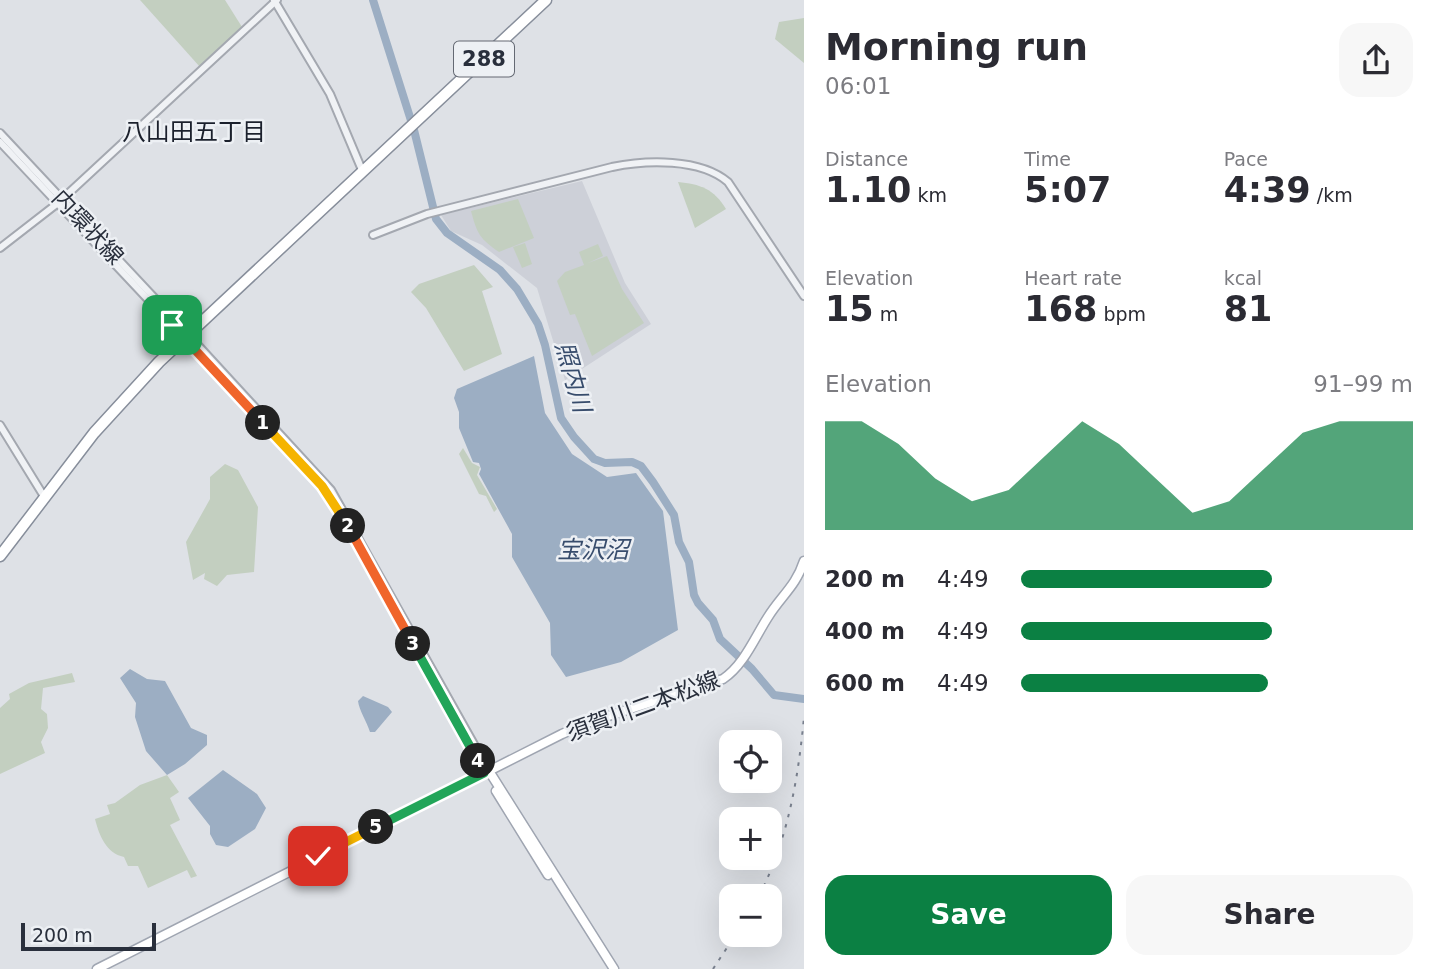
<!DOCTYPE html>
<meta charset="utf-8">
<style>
:root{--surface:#fff;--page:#f7f7f7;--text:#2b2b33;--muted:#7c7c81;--accent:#0b8043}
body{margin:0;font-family:"DejaVu Sans","Noto Sans JP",sans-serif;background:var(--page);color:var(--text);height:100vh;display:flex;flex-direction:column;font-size:26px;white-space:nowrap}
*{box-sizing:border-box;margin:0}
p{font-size:23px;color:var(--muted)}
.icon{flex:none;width:38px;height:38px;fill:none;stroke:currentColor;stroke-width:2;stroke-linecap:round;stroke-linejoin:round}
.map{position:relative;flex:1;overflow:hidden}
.details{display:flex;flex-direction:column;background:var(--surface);width:630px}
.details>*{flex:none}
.controls{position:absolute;left:719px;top:730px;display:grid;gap:14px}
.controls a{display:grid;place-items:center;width:63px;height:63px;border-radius:14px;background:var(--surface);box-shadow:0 7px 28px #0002;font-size:35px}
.scale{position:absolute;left:21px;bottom:18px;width:135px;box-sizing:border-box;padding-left:7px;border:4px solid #292f3c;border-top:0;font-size:19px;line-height:24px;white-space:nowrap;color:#292f3c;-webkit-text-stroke:5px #edf0f4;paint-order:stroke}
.pin{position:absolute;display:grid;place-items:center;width:60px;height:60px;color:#fff;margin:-30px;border-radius:14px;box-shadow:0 4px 10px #0006}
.km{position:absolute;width:35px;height:35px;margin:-18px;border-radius:50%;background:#222;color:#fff;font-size:19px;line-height:35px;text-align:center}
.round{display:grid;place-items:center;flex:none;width:74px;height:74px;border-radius:21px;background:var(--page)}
.headline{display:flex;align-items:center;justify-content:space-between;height:119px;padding:0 21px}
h1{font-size:38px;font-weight:600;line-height:52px}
.metrics{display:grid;grid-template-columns:repeat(3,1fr);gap:10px;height:119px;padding:7px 21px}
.metrics div{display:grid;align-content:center}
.metrics b{font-size:35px;font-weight:600}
.metrics small{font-size:19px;font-weight:400}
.metrics p{font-size:19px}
.chart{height:196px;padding:14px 21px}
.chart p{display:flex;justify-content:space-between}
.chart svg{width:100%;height:126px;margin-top:7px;fill:var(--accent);opacity:.7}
.action{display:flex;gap:14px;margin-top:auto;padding:14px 21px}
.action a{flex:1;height:80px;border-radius:21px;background:var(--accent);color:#fff;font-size:28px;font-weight:600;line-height:80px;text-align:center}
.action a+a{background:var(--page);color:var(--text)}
ul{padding:0 21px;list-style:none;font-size:23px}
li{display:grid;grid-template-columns:112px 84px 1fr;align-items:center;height:52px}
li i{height:18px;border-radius:9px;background:var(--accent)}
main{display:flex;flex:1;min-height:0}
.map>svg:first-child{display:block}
.built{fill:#cdd0d8}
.green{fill:#c3cfc0}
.water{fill:#9caec3}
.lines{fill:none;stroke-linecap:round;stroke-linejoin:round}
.river{stroke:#9caec3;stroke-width:8}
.minor-casing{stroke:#a4a8b0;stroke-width:10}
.major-casing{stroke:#9fa5b1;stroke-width:11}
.highway-casing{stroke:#878e9b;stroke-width:13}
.minor{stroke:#f0f2f5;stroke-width:6}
.major{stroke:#fff;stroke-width:8}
.highway{stroke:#fff;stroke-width:10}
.rail{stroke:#79808e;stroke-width:2;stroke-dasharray:3.5 7;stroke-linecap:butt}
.minor-bridge-casing{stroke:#a4a8b0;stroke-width:10;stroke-linecap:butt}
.minor-bridge{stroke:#f0f2f5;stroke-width:6}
.split-1-casing{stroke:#fff;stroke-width:14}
.split-2-casing{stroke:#fff;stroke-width:14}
.split-3-casing{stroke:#fff;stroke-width:14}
.split-4-casing{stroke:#fff;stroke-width:14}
.split-5-casing{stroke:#fff;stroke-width:14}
.split-6-casing{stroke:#fff;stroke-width:14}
.split-1{stroke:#f0652b;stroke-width:9}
.split-2{stroke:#f5b400;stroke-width:9}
.split-3{stroke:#f0652b;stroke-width:9}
.split-4{stroke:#22a559;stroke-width:9}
.split-5{stroke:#22a559;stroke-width:9}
.split-6{stroke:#f5b400;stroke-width:9}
.labels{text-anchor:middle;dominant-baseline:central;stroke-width:5;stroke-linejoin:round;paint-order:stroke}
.shield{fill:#edf0f4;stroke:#646973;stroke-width:2}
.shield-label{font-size:21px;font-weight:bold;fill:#292f3c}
.street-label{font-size:23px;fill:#292f3c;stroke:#edf0f4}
.neighbourhood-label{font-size:24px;fill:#1b202c;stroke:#edf0f4}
.water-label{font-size:24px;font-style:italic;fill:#374c6c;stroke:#edf0f4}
</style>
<main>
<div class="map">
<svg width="804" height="969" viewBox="0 0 804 969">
<rect width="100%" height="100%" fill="#dee1e6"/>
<path class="built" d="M582,181L625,283L651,324L565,380L537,288L482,245L451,231L441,215Z"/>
<g class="green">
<path d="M140,0H225L242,27L200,67Z"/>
<path d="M804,18V63L775,39L779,22Z"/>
<path d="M678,182C700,184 714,189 726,209L695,228Z"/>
<path d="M518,199L534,238L499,252C480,239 477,234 471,211Z"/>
<path d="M525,243L532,264L522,268L513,247Z"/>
<path d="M598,244L603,256L588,263L607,256L622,289L644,323L592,356L575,314L570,315L557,281L565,272L584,265L579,252Z"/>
<path d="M474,265L493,287L482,291L502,354L464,371L426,308L411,292L419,284Z"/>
<path d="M463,448L472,463L480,467L477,475L497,509L494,512L486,496L479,494L459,454Z"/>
<path d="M225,464L238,470L258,507L254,572L227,575L217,586L204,579L205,573L193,580L186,542L210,499V477Z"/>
<path d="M72,673L75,682L43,688L41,709L47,714L48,728L41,742L45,753L0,774V708L10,699L9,694L29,683Z"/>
<path d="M167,775L179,792L170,798L180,820L170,825L197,876L191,878L187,870L148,888L138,866H128L124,857C106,853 99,835 95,819L110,814L107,805L115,803L140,785Z"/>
</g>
<g class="water">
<path d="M534,356L545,413L572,454L607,477L636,473L663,511L678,630L621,662L566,677L551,655L550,623L512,557V534L479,474L481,469L479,463L473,462L459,428V412L454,398L457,389Z"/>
<path d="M130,669L147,679L165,681L191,728L207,735V745L185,764L167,775L146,751L135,717L136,703L120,678Z"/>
<path d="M363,696L388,707L392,712L375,732H370C367,722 359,710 358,701Z"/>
<path d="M223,770L257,794L266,808L255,829L228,847L216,845L210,834V826L188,798Z"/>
</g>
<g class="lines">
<path class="river" d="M373,0L414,130L436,219L447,233L500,270L517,289L538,324L545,345L561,418L574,437L594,459L605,463L632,462L641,466L653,482L674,515L679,542L689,562L694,595L698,603L713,620L720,639L752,669L774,695L804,699"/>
<g class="minor-casing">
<g id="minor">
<path d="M274,0L330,94L362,170"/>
<path d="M0,133L176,321"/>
<path d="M0,142L172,325"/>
<path d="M373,235L427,214L612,167C646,160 700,158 728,182L804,296"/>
<path d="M0,248L58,203L277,0"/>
<path d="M194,341L331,490L489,771"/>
<path d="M193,347L305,467L336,505L484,773"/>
<path d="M0,425L45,498"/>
</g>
</g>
<g class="major-casing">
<g id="major">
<path d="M489,771L614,969"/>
<path d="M496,791L548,875"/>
<path d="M97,969L562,734L587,723L723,679C744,665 755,637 768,617C781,596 796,586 804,561"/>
</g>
</g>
<g class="highway-casing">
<path id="highway" d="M0,556L94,433L159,362L546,0"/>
</g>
<use href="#minor" class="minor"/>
<use href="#major" class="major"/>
<use href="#highway" class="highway"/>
<g class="rail">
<path d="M759,896C788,839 798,780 804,717"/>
<path d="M713,969L736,934"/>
</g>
<g class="minor-bridge-casing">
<g id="minor-bridge">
<path d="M176,321L194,341"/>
<path d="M172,325L193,347"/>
</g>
</g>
<use href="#minor-bridge" class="minor-bridge"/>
</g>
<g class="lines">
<g class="split-1-casing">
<path id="split-1" d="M172,325L263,423"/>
</g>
<g class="split-2-casing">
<path id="split-2" d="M263,423L322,486L348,526"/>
</g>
<g class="split-3-casing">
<path id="split-3" d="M348,526L413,644"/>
</g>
<g class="split-4-casing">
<path id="split-4" d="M413,644L478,761"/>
</g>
<g class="split-5-casing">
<path id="split-5" d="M376,827L484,773L478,761"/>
</g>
<g class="split-6-casing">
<path id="split-6" d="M318,856L376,827"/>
</g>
<use href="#split-1" class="split-1"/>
<use href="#split-2" class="split-2"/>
<use href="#split-3" class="split-3"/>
<use href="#split-4" class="split-4"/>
<use href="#split-5" class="split-5"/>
<use href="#split-6" class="split-6"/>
</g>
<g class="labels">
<rect class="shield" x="454" y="41.5" width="60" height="35" rx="5"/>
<g class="shield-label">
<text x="484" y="59">288</text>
</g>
<g class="street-label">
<text transform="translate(88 227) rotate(47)">内環状線</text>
<text transform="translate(643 706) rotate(-20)">須賀川二本松線</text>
</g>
<g class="neighbourhood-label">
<text x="194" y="132">八山田五丁目</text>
</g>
<g class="water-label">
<text transform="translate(573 377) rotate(74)">照内川</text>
<text x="593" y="550">宝沢沼</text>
</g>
</g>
</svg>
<div class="controls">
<a><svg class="icon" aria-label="locate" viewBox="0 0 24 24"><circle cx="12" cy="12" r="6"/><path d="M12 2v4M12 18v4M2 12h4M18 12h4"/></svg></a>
<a>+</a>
<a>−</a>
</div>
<div class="scale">200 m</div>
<div class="pin" style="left:172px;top:325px;background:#1e9e55"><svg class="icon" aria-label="arrive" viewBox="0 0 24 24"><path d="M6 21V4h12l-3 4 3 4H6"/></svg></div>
<div class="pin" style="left:318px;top:856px;background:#d93025"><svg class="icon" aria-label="check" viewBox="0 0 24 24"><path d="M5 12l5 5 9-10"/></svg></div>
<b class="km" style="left:263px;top:423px">1</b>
<b class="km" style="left:348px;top:526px">2</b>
<b class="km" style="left:413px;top:644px">3</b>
<b class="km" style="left:478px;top:761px">4</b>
<b class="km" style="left:376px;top:827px">5</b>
</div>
<section class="details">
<div class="headline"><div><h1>Morning run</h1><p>06:01</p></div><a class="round"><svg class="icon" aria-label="share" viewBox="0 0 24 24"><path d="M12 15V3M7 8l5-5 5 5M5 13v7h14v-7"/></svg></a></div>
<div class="metrics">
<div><p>Distance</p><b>1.10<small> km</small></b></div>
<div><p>Time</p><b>5:07</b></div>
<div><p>Pace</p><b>4:39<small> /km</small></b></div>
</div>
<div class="metrics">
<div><p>Elevation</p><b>15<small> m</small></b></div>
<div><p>Heart rate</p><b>168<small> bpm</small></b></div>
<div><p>kcal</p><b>81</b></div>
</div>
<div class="chart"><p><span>Elevation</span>91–99 m</p>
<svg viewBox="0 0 160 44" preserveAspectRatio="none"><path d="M0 44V6L10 6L20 14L30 26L40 34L50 30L60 18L70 6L80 14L90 26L100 38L110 34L120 22L130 10L140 6L150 6L160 6V44z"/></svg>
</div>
<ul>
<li><b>200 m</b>4:49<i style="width:64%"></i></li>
<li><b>400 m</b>4:49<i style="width:64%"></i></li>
<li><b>600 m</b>4:49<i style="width:63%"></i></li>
</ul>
<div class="action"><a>Save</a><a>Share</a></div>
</section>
</main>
